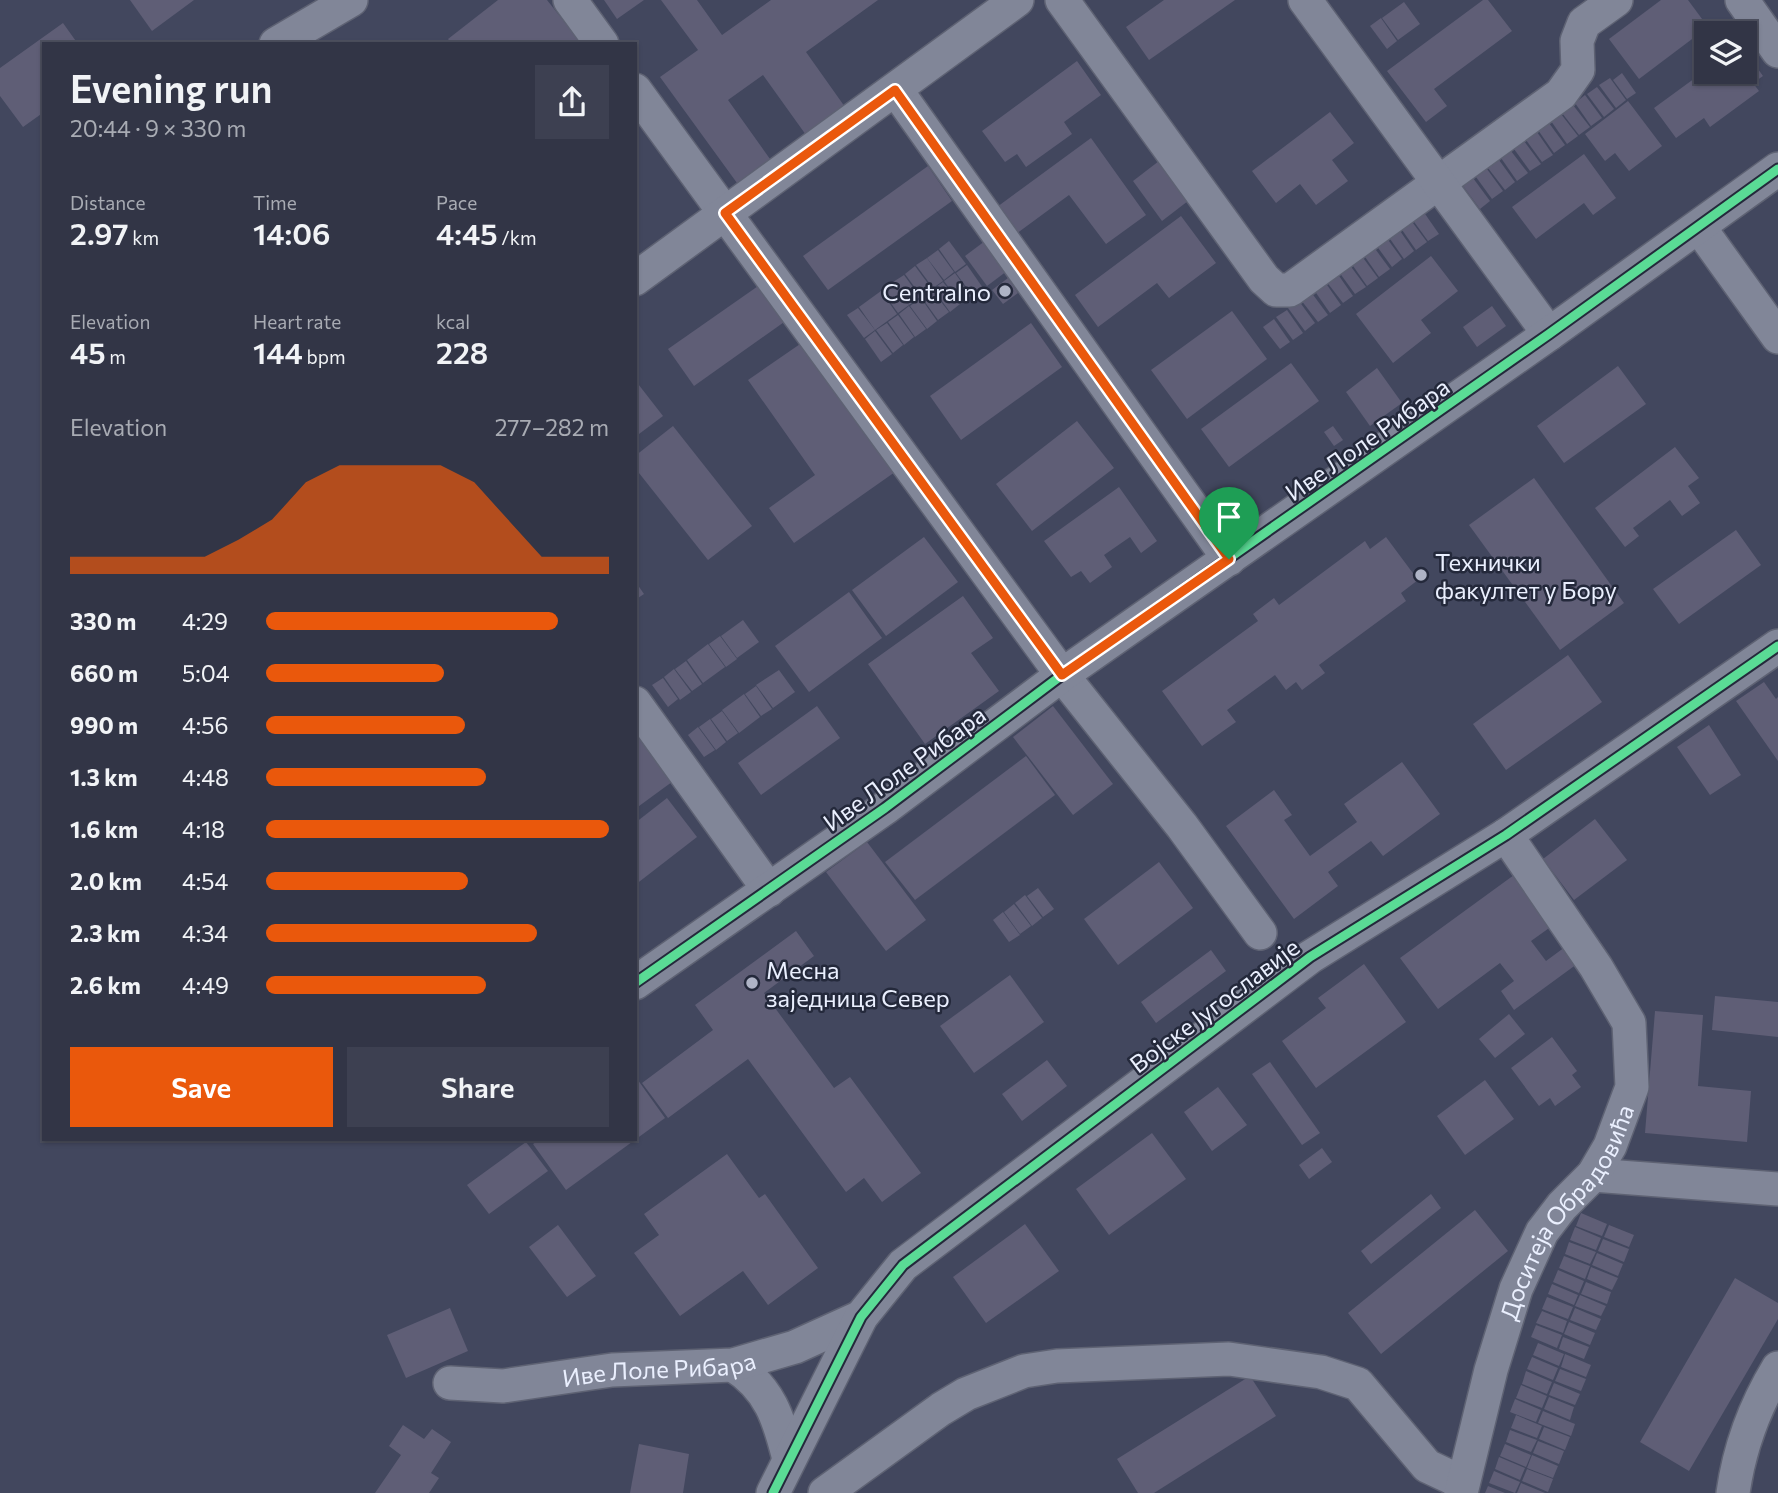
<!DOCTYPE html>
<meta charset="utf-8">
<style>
:root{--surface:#323546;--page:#3d4051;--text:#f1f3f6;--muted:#a8abb3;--line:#4d505f;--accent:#ea580c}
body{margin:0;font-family:Commissioner,sans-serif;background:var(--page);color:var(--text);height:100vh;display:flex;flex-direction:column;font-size:26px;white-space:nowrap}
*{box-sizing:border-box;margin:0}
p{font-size:23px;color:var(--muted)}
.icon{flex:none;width:38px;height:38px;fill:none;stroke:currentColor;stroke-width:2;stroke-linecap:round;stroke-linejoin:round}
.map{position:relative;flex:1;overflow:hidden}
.sheet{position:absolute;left:42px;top:42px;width:595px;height:1099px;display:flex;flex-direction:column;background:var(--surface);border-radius:0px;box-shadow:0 2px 5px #0004,0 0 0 2px var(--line)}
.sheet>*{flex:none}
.fabs{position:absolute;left:1694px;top:21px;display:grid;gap:14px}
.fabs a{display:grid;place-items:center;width:63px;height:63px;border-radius:0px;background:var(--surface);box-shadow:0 2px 5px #0004,0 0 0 2px var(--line);font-size:35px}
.pin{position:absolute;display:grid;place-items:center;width:60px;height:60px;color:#fff;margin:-72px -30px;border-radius:50% 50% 50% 0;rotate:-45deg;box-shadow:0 0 7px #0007}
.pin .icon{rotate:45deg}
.round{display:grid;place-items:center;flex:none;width:74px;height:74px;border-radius:0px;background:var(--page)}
.head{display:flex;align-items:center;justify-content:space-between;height:119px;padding:0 28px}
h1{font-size:38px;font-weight:600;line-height:52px}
.stats{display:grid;grid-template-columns:repeat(3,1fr);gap:10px;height:119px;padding:7px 28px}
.stats div{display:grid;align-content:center}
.stats b{font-size:30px;font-weight:600}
.stats small{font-size:19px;font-weight:400}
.stats p{font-size:19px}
.chart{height:196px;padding:14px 28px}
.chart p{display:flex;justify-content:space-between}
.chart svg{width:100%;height:126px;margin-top:7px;fill:var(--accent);opacity:.7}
.primary-button{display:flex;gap:14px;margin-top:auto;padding:14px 28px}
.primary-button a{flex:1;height:80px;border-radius:0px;background:var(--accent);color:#fff;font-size:28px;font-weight:600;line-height:80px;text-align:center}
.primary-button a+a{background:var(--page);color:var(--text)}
ul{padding:0 28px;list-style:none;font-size:23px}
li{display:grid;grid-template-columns:112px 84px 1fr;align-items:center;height:52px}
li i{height:18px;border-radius:9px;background:var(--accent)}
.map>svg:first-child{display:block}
.building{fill:#5f5e76}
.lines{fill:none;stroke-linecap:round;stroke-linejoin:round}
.minor-casing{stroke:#5e6273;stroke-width:36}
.minor{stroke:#818698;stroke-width:33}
.cycleway-casing{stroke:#24293b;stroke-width:13}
.cycleway{stroke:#5adb95;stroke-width:9}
.route-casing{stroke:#fff;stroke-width:14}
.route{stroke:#ea580c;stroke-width:9}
.poi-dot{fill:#afb4c6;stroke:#24293b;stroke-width:2.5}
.labels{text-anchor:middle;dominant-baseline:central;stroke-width:5;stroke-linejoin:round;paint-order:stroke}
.poi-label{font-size:24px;fill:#eaeffe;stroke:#24293b;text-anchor:start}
.street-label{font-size:24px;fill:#eaeffe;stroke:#24293b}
</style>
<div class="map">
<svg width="1778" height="1493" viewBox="0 0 1778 1493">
<rect width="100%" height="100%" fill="#42475e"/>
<g class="building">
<path d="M130,0H194L152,31Z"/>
<path d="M498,0H547L582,44H452L448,39Z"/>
<path d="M604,0H644L617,19Z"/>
<path d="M661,0H697L722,35L771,0H878L806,52L845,107L806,135L763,75L728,100L770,159L737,183L660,77L698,50Z"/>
<path d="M1164,0H1235L1149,60L1126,27Z"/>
<path d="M1483,0H1488L1512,31L1434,89L1447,106L1426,122L1387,71Z"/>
<path d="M1661,0H1688L1708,27L1639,79L1609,39Z"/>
<path d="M1404,2L1420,24L1398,40L1382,18Z"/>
<path d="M1381,18L1397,41L1387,49L1370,26Z"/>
<path d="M63,23L78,44H44V112L23,127L0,96V68Z"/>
<path d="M1745,51L1763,76L1753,83L1759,91L1710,127L1704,118L1676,138L1654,108L1706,70L1745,72Z"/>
<path d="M1077,61L1101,95L1064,122L1072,134L1026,167L1017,154L1005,162L982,131Z"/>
<path d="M1622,73L1636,93L1627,99L1613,80Z"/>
<path d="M1610,78L1626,100L1616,108L1599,85Z"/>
<path d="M1597,87L1614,109L1604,117L1587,94Z"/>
<path d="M1585,95L1602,118L1591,126L1575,103Z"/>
<path d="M1628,101L1662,146L1629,171L1615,153L1605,161L1585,134Z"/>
<path d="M1573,105L1590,127L1579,135L1562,113Z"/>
<path d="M1330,112L1354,143L1332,160L1348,181L1316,205L1300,184L1276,203L1252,171Z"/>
<path d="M1561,114L1578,136L1567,144L1551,121Z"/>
<path d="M1549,123L1565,145L1554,153L1538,130Z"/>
<path d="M1537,132L1553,155L1542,162L1526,140Z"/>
<path d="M1091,138L1146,215L1106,244L1069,195L1016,234L997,207Z"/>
<path d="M1524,141L1541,164L1530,171L1514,149Z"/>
<path d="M1511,151L1528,173L1517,181L1501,158Z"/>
<path d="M1584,154L1616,198L1593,215L1584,203L1536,239L1512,207Z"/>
<path d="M1499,160L1515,182L1505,190L1488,168Z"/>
<path d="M1159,161L1188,201L1162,221L1133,181Z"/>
<path d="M928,166L952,201L828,290L803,256Z"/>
<path d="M1487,169L1503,191L1492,199L1476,177Z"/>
<path d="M1473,178L1490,201L1480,209L1463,186Z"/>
<path d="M1423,211L1439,234L1428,241L1412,219Z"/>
<path d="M1181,216L1216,263L1169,298L1157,283L1098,327L1075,295Z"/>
<path d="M1410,219L1427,242L1416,250L1400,227Z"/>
<path d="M1398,228L1414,251L1404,259L1388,236Z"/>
<path d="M1386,237L1402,259L1392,267L1376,245Z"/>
<path d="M949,241L966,264L955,272L939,249Z"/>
<path d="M985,241L1007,271L987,286L965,256Z"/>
<path d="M1373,246L1390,269L1379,277L1363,254Z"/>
<path d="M938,250L954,272L944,280L927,258Z"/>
<path d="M1361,255L1378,278L1367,286L1351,263Z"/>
<path d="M1431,256L1458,291L1421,320L1431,333L1393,363L1356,314Z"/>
<path d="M927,258L943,281L933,288L916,265Z"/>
<path d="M1349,264L1366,287L1355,294L1339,272Z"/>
<path d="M967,265L983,288L972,295L956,273Z"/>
<path d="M915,266L932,289L921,296L905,274Z"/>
<path d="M955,273L971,296L961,304L944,281Z"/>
<path d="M1337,273L1353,296L1343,303L1326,281Z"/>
<path d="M904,275L920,297L909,305L893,282Z"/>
<path d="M1008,278L1018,293L1003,304L992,290Z"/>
<path d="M943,282L960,304L950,312L933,289Z"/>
<path d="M1325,282L1341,305L1330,313L1314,290Z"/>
<path d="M892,283L909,305L898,313L882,291Z"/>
<path d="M761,284L787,320L694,386L668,349Z"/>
<path d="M932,290L949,312L938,320L922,298Z"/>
<path d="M881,291L897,314L875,330L859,307Z"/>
<path d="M1311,292L1328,315L1318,322L1301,300Z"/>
<path d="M921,298L937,321L927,329L910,306Z"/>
<path d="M1299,301L1315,323L1305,331L1288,308Z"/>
<path d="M909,306L926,329L915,337L899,314Z"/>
<path d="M1492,306L1506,326L1477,347L1463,327Z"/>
<path d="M858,308L875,330L864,338L847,315Z"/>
<path d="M1287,310L1303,333L1293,340L1276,317Z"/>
<path d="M1232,311L1267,359L1187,419L1151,370Z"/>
<path d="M898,315L914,337L904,345L888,322Z"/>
<path d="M1274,319L1290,342L1280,349L1263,327Z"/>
<path d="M887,323L903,345L893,353L876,330Z"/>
<path d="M1031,323L1062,367L961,440L930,396Z"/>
<path d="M875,331L892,354L881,362L865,339Z"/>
<path d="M803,342L895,472L794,543L769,508L815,475L748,380Z"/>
<path d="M1291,363L1319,401L1229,467L1201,429Z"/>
<path d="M1618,366L1646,404L1564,463L1537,426Z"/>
<path d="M1377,368L1402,403L1370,426L1346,392Z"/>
<path d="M635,380L663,416L635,437Z"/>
<path d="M1077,421L1114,468L1032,531L996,484Z"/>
<path d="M673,426L752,526L708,560L635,468V456Z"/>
<path d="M1333,426L1343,440L1334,446L1324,432Z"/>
<path d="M1675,447L1699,478L1688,486L1700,503L1682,516L1670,500L1633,528L1639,536L1625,547L1595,508Z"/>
<path d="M1534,478L1624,603L1560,650L1469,525Z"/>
<path d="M1119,487L1157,541L1141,553L1130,537L1104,555L1112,567L1090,583L1081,571L1071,577L1044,541Z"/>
<path d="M1736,530L1761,565L1679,624L1653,589Z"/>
<path d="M924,537L958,582L886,636L852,590Z"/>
<path d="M1386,537L1418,580L1401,593L1406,601L1319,665L1325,673L1302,690L1296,682L1286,690L1275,675L1227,710L1236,722L1202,746L1162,691L1258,621L1253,614L1274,598L1279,605L1365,541L1370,549Z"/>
<path d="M635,581L644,594L635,600Z"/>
<path d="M849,592L882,638L809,692L775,646Z"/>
<path d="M963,596L993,638L971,653L999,691L925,744L868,664Z"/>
<path d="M743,620L759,642L737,658L721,636Z"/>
<path d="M720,636L737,659L726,667L709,644Z"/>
<path d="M708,644L725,667L703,683L687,660Z"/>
<path d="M1568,655L1602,702L1506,770L1473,724Z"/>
<path d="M686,661L702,684L692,691L675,669Z"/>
<path d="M674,669L691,692L680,700L664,677Z"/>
<path d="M779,670L795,692L784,700L780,694L784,700L773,708L756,685Z"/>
<path d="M663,678L678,699L668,707L652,685Z"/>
<path d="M1764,682L1776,699L1778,697V761L1736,701Z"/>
<path d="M756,686L772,709L761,716L745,694Z"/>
<path d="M744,694L760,717L739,733L722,710Z"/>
<path d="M817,706L840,738L761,795L738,763Z"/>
<path d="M1053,706L1113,784L1073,815L1013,737Z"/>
<path d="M722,711L738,733L727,741L711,719Z"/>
<path d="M710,719L726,742L716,750L699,727Z"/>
<path d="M635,724L676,779L635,809Z"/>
<path d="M1709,725L1741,775L1710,795L1677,747Z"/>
<path d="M698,727L715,750L704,757L688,735Z"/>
<path d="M1026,756L1055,795L915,900L885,862Z"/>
<path d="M1402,762L1440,814L1383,856L1371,841L1328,872L1338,886L1294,919L1226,826L1274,790L1292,815L1284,820L1310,856L1357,822L1344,804Z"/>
<path d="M667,798L697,837L635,885V823Z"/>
<path d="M1595,819L1627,860L1574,900L1543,859Z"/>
<path d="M867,842L926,920L886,951L826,872Z"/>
<path d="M1159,862L1193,908L1118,965L1084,919Z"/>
<path d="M1514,875L1552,926L1531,941L1546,961L1565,947L1577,964L1514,1010L1501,991L1514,981L1500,963L1438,1009L1400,958Z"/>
<path d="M1038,888L1054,909L1043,917L1027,896Z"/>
<path d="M1025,895L1042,918L1032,926L1015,903Z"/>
<path d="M1014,904L1031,926L1020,934L1004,912Z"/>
<path d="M1003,912L1020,935L1009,942L993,920Z"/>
<path d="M796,931L814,956L764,993L834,1088L850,1077L921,1173L882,1202L864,1178L846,1192L748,1059L668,1118L642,1083L713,1030L695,1005Z"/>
<path d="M1211,950L1226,971L1156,1023L1141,1002Z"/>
<path d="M1364,964L1406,1022L1316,1088L1282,1041L1326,1008L1318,998Z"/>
<path d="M1010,975L1044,1022L974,1073L940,1026Z"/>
<path d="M1715,996L1778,1002V1037L1712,1030Z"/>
<path d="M1655,1011L1703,1015L1698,1086L1751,1091L1747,1142L1645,1133Z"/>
<path d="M1509,1014L1525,1034L1495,1058L1479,1039Z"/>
<path d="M1552,1037L1577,1071L1572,1075L1581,1087L1555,1106L1550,1098L1539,1106L1511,1068Z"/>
<path d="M1047,1060L1067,1086L1022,1121L1002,1094Z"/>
<path d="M1270,1062L1320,1133L1302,1145L1252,1074Z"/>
<path d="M635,1076L665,1118L566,1190L533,1144L540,1139H635Z"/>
<path d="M1485,1080L1514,1119L1465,1155L1437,1116Z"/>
<path d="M1218,1087L1247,1125L1212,1151L1184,1112Z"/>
<path d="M1152,1133L1186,1179L1109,1235L1076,1189Z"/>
<path d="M526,1142L548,1171L489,1214L467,1185Z"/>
<path d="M1322,1148L1332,1162L1309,1179L1299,1165Z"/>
<path d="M727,1154L759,1198L765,1194L818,1268L768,1305L743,1271L680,1316L634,1253L659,1235L644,1214Z"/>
<path d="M1431,1194L1441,1208L1371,1264L1361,1251Z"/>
<path d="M1475,1210L1508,1251L1381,1354L1348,1313Z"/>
<path d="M1581,1213L1607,1224L1602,1236L1576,1226Z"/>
<path d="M1025,1224L1059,1271L986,1323L953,1277Z"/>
<path d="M558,1225L596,1276L567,1297L529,1247Z"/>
<path d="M1609,1225L1634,1235L1629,1247L1604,1237Z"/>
<path d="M1575,1227L1601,1238L1596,1250L1570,1240Z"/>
<path d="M1603,1239L1629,1249L1624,1262L1598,1251Z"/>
<path d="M1569,1242L1596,1252L1590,1264L1565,1254Z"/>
<path d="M1597,1253L1623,1264L1618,1276L1592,1265Z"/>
<path d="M1564,1256L1590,1266L1585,1279L1559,1268Z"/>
<path d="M1591,1267L1618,1278L1612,1290L1587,1279Z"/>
<path d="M1558,1270L1584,1281L1579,1293L1553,1282Z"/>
<path d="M1735,1278L1778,1303V1319L1689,1471L1640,1442Z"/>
<path d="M1586,1282L1611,1292L1607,1304L1581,1294Z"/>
<path d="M1552,1284L1578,1295L1574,1305L1548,1294Z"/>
<path d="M1580,1295L1606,1306L1601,1316L1575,1306Z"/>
<path d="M1547,1297L1573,1307L1568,1319L1542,1309Z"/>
<path d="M450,1308L468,1351L406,1378L387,1335Z"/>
<path d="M1575,1308L1601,1319L1596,1330L1570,1320Z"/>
<path d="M1542,1311L1567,1321L1563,1333L1536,1323Z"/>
<path d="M1569,1322L1595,1333L1590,1345L1564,1334Z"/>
<path d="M1536,1325L1562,1335L1557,1348L1531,1337Z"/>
<path d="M1563,1337L1589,1347L1584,1359L1559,1349Z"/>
<path d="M1538,1343L1564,1354L1559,1366L1533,1355Z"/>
<path d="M1565,1354L1591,1365L1586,1377L1561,1367Z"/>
<path d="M1532,1357L1558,1368L1553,1380L1527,1369Z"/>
<path d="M1560,1369L1586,1379L1581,1391L1555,1381Z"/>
<path d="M1526,1371L1552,1382L1547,1394L1522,1384Z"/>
<path d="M1250,1376L1276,1416L1154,1493H1138L1117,1459Z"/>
<path d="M1554,1383L1580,1394L1575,1405L1549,1395Z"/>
<path d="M1521,1385L1547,1396L1542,1408L1516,1398Z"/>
<path d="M1549,1397L1574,1407L1570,1420L1544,1409Z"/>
<path d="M1515,1399L1541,1410L1536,1422L1510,1412Z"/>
<path d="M1543,1411L1575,1424L1571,1436L1538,1423Z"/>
<path d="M1516,1415L1542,1426L1537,1438L1511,1428Z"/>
<path d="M403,1425L424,1439L432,1429L451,1442L431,1473L439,1478L429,1493H375L401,1455L389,1446Z"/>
<path d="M1544,1427L1570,1437L1565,1450L1539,1439Z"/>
<path d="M1510,1430L1537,1440L1531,1452L1506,1442Z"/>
<path d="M1538,1441L1564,1451L1559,1464L1533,1453Z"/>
<path d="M639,1444L689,1454L683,1493H630Z"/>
<path d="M1505,1444L1531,1455L1526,1467L1500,1456Z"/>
<path d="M1532,1455L1558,1466L1553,1478L1527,1468Z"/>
<path d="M1499,1457L1525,1468L1520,1480L1495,1469Z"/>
<path d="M1527,1469L1553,1479L1548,1492L1522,1481Z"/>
<path d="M1494,1471L1520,1482L1515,1493L1489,1483Z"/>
<path d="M1521,1483L1545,1493H1517Z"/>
<path d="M1488,1486L1505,1493H1485Z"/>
</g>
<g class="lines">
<g class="minor-casing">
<g id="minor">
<path d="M570,0L602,44"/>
<path d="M1062,0L1264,279L1276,290H1290L1561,94L1578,70L1577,41L1584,23L1616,0"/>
<path d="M1305,0L1549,334"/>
<path d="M1742,0L1778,51"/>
<path d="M276,44L351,0"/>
<path d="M635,90L1062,675L1182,826L1260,933"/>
<path d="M896,90L1229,559"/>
<path d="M1699,227L1778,337"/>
<path d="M635,279L1017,0"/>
<path d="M635,703L769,890"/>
<path d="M635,983L885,808L1062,675L1549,334L1778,169"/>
<path d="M1593,1175L1778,1189"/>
<path d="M733,1365C770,1388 779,1419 789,1459"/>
<path id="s1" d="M450,1383L503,1386L612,1370L733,1365L795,1347L861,1317"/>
<path d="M773,1493L861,1317L903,1265L1310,957L1506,835L1778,646"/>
<path d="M825,1493L941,1409L966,1394L1024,1371L1057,1366L1229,1359L1321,1372L1358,1384L1427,1466L1463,1483"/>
<path id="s2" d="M1461,1493L1491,1370L1516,1289L1542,1232L1562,1206L1593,1175L1610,1146L1632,1087L1629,1023L1596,967L1506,835"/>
<path d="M1733,1493C1739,1450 1755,1406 1778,1368"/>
</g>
</g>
<use href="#minor" class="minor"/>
<g class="cycleway-casing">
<g id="cycleway">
<path d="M635,983L885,808L1062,675L1549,334L1778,169"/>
<path d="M773,1493L861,1317L903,1265L1310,957L1506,835L1778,646"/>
</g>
</g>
<use href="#cycleway" class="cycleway"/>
</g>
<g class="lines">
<g class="route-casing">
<path id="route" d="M895,90L1229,559L1062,675L725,213Z"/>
</g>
<use href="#route" class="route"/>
</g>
<g class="poi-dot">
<circle cx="1005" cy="291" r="7"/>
<circle cx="1421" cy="575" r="7"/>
<circle cx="752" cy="983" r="7"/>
</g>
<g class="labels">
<g class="poi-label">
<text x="991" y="291" text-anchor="end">Centralno</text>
<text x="1435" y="561">Технички<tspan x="1435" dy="28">факултет у Бору</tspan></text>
<text x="766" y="969">Месна<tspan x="766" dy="28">заједница Север</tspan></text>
</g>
<g class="street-label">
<text transform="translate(1367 439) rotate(-35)">Иве Лоле Рибара</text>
<text transform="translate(904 768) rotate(-36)">Иве Лоле Рибара</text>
<text transform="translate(1214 1005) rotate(-37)">Војске Југославије</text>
<text stroke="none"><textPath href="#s2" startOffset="304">Доситеја Обрадовића</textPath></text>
<text stroke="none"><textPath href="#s1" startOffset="210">Иве Лоле Рибара</textPath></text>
</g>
</g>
</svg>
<div class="fabs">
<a><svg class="icon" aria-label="layers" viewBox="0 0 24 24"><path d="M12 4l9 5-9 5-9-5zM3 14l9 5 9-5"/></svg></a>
</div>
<div class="pin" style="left:1229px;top:559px;background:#1e9e55"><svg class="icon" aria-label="arrive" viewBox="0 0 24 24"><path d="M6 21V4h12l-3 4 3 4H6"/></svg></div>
<section class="sheet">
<div class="head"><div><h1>Evening run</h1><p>20:44 · 9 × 330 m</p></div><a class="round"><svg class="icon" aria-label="share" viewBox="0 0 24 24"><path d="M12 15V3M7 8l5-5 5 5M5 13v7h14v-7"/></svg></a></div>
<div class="stats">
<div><p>Distance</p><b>2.97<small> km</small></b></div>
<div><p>Time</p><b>14:06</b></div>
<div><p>Pace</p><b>4:45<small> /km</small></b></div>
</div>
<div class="stats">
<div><p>Elevation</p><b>45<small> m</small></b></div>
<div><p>Heart rate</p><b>144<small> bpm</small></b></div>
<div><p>kcal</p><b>228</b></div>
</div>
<div class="chart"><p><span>Elevation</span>277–282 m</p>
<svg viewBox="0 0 160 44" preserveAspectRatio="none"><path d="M0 44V38L10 38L20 38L30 38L40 38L50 32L60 25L70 12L80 6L90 6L100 6L110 6L120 12L130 25L140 38L150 38L160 38V44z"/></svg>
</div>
<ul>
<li><b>330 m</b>4:29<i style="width:85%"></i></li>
<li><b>660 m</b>5:04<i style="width:52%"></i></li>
<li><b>990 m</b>4:56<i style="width:58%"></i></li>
<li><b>1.3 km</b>4:48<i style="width:64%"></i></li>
<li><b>1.6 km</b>4:18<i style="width:100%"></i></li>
<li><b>2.0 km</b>4:54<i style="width:59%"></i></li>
<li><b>2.3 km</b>4:34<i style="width:79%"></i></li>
<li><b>2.6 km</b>4:49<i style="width:64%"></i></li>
</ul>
<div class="primary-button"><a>Save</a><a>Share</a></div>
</section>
</div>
